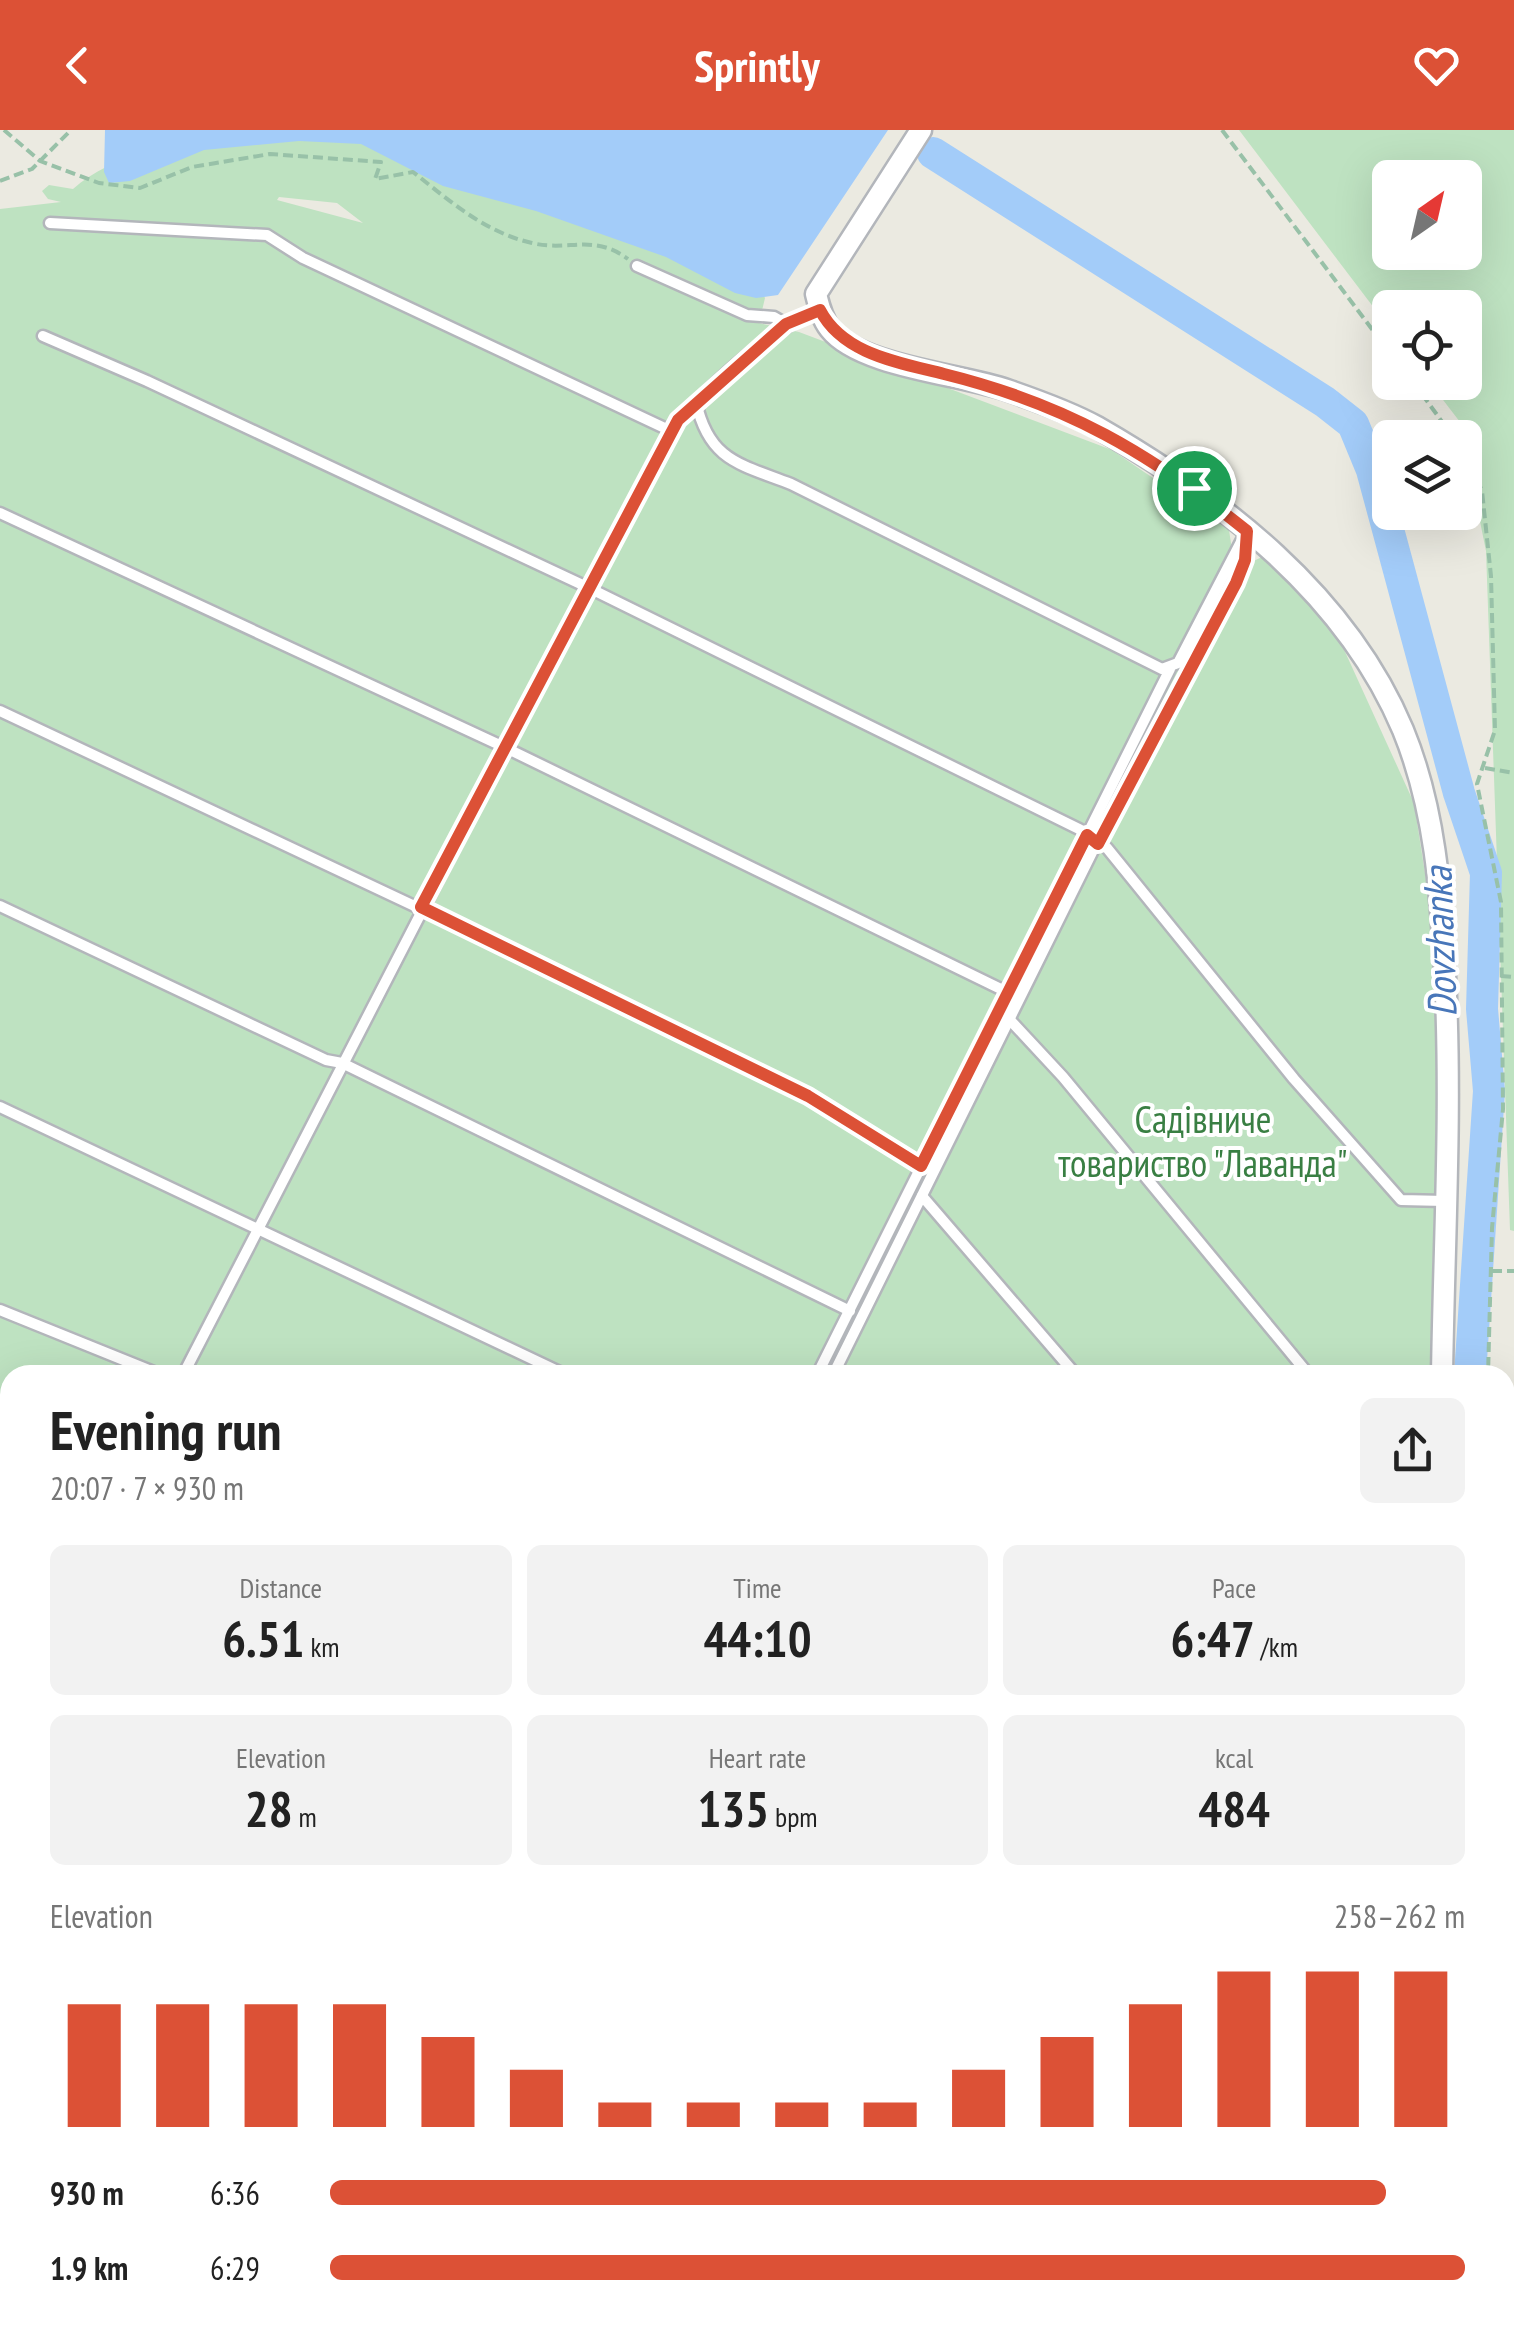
<!DOCTYPE html>
<meta charset="utf-8">
<style>
:root{--surface:#fff;--page:#f2f2f2;--text:#222;--muted:#767676;--accent:#dc5136}
body{margin:0;font-family:"PT Sans Narrow",sans-serif;background:var(--page);color:var(--text);height:100vh;display:flex;flex-direction:column;font-size:38px;white-space:nowrap}
*{box-sizing:border-box;margin:0}
p{font-size:32px;color:var(--muted)}
.icon{flex:none;width:55px;height:55px;fill:none;stroke:currentColor;stroke-width:2;stroke-linecap:round;stroke-linejoin:round}
.map{position:relative;flex:1;overflow:hidden}
.details{position:absolute;left:0px;top:1235px;width:1515px;height:962px;display:flex;flex-direction:column;background:var(--surface);border-radius:30px 30px 0 0;box-shadow:0 10px 40px #0002}
.details>*{flex:none}
.needle{width:65px;rotate:34deg}
.controls{position:absolute;left:1372px;top:30px;display:grid;gap:20px}
.controls a{display:grid;place-items:center;width:110px;height:110px;border-radius:15px;background:var(--surface);box-shadow:0 10px 40px #0002;font-size:50px}
.pin{position:absolute;display:grid;place-items:center;width:85px;height:85px;color:#fff;margin:-42px;border:5px solid #fff;border-radius:50%;box-shadow:0 2px 10px #0007}
.round{display:grid;place-items:center;flex:none;width:105px;height:105px;border-radius:15px;background:var(--page)}
.head{display:flex;align-items:center;justify-content:space-between;height:170px;padding:0 50px}
h1{font-size:55px;font-weight:700;line-height:75px}
.metrics{display:grid;grid-template-columns:repeat(3,1fr);gap:15px;height:170px;padding:10px 50px}
.metrics div{display:grid;align-content:center;border-radius:15px;background:var(--page);text-align:center}
.metrics b{font-size:50px;font-weight:700}
.metrics small{font-size:28px;font-weight:400}
.metrics p{font-size:28px}
.chart{height:280px;padding:20px 50px}
.chart p{display:flex;justify-content:space-between}
.chart svg{width:100%;height:180px;margin-top:10px;stroke:var(--accent);stroke-width:6}
ul{padding:0 50px;list-style:none;font-size:32px}
li{display:grid;grid-template-columns:160px 120px 1fr;align-items:center;height:75px}
li i{height:25px;border-radius:12px;background:var(--accent)}
header{display:flex;justify-content:space-between;align-items:center;height:130px;padding:0 50px;background:var(--accent);color:#fff;font-size:45px;font-weight:700}
.map>svg:first-child{display:block}
.green{fill:#bee2c1;fill-rule:evenodd}
.water{fill:#a3ccf9}
.lines{fill:none;stroke-linecap:round;stroke-linejoin:round}
.river{stroke:#a3ccf9;stroke-width:32}
.lane-casing{stroke:#b3b6bb;stroke-width:15}
.street-casing{stroke:#b3b6bb;stroke-width:25}
.path{stroke:#98c1a8;stroke-width:4;stroke-dasharray:10 5;stroke-linecap:butt}
.lane{stroke:#fff;stroke-width:10}
.street{stroke:#fff;stroke-width:20}
.route-casing{stroke:#fff;stroke-width:20}
.route{stroke:#dc5136;stroke-width:12}
.labels{text-anchor:middle;dominant-baseline:central;stroke-width:8;stroke-linejoin:round;paint-order:stroke}
.park-label{font-size:38px;fill:#397f43;stroke:#fff}
.water-label{font-size:40px;font-style:italic;fill:#4876b9;stroke:#fff}
</style>
<header><svg class="icon" aria-label="back" viewBox="0 0 24 24"><path d="M15 5l-7 7 7 7"/></svg>Sprintly<svg class="icon" aria-label="heart" viewBox="0 0 24 24"><path d="M12 20l-8-8c-3-5 5-10 8-4 3-6 11-1 8 4z"/></svg></header>
<div class="map">
<svg width="1514" height="2196" viewBox="0 0 1514 2196">
<rect width="100%" height="100%" fill="#ebeae1"/>
<g class="green">
<path d="M225,0H365L760,158L765,168L759,193L799,202L1112,320L1229,400L1235,440L1264,426L1336,502L1414,673L1440,839L1430,1245H10V2188H1505V1904L1514,1971V2196H0V79L61,72L48,69L42,61L49,55L73,59C114,23 173,15 225,0ZM279,67L337,73L363,93L277,70Z"/>
<path d="M1239,0H1514V1101L1510,1100L1486,421L1460,292L1430,253L1465,252V178H1390V199ZM1390,48H1465V122H1390Z"/>
<path d="M1505,1639L1514,1658V1800L1505,1787Z"/>
</g>
<path class="water" d="M105,0H888L778,165L756,168L735,163L666,127L536,81L443,56L361,14L299,11L204,20L130,51L109,53L104,42Z"/>
<g class="lines">
<g class="river">
<path d="M933,23L1325,272L1353,294L1372,340L1459,663L1486,743L1482,879L1489,961L1470,1245"/>
<path d="M1505,1652L1514,1716"/>
</g>
<g class="lane-casing">
<g id="lane">
<path d="M50,93L267,105L303,128L671,301"/>
<path d="M637,136L747,185L774,187L786,194"/>
<path d="M43,206L147,251L587,457L1079,699L1107,718L1294,949L1401,1070L1445,1071"/>
<path d="M696,272C709,331 740,334 791,354L1162,539L1178,533L1245,404"/>
<path d="M0,383L504,617L1007,862"/>
<path d="M0,581L665,894L807,966L921,1035"/>
<path d="M0,776L326,930L342,933L850,1181"/>
<path d="M1010,890L1063,947L1309,1245"/>
<path d="M0,977L566,1245"/>
<path d="M922,1066L1076,1245"/>
<path d="M0,1180L161,1245"/>
<path d="M183,1245L659,321C691,269 763,203 820,180"/>
<path d="M817,1245L1170,539"/>
<path d="M833,1245L1120,666L1236,453L1245,430L1247,402"/>
<path d="M1505,1872L1514,1877"/>
<path d="M1505,2135L1514,2129"/>
<path d="M640,2188L645,2196"/>
<path d="M853,2188L858,2196"/>
<path d="M1063,2188L1069,2196"/>
<path d="M1285,2188L1291,2196"/>
<path d="M1416,2196L1427,2188"/>
</g>
</g>
<g class="street-casing">
<g id="street">
<path d="M921,0L816,164C819,176 822,189 830,199C860,237 961,244 1007,260C1036,270 1070,282 1097,297C1222,369 1346,464 1403,600C1435,678 1441,762 1445,845C1452,978 1444,1112 1442,1245"/>
<path d="M1505,1789L1514,1858"/>
</g>
</g>
<g class="path">
<path d="M4,0L40,31L99,53L140,58L192,37L270,24L381,32L375,49L413,42C450,71 484,102 532,113C569,122 593,103 628,129"/>
<path d="M1222,0L1390,223"/>
<path d="M0,51L32,39L71,0"/>
<path d="M1413,252L1454,308"/>
<path d="M1465,322L1482,361L1491,446L1495,600L1477,654L1501,772L1503,979L1492,1098L1488,1245"/>
<path d="M1485,638L1514,643"/>
<path d="M1501,846L1514,847"/>
<path d="M1492,1141H1514"/>
<path d="M0,1495L10,1488"/>
<path d="M1505,1555L1514,1621"/>
<path d="M0,1886L10,1885"/>
<path d="M455,2188L459,2196"/>
<path d="M552,2188L556,2196"/>
<path d="M391,2196L398,2188"/>
</g>
<use href="#lane" class="lane"/>
<use href="#street" class="street"/>
</g>
<g class="lines">
<g class="route-casing">
<path id="route" d="M820,180C843,224 897,232 944,244C1066,274 1150,323 1247,401L1245,430L1236,453L1098,714L1087,705L921,1036L808,966L421,777L678,290L786,194Z"/>
</g>
<use href="#route" class="route"/>
</g>
<g class="labels">
<g class="park-label">
<text x="1203" y="988">Садівниче<tspan x="1203" dy="44">товариство "Лаванда"</tspan></text>
</g>
<g class="water-label">
<text transform="translate(1439 812) rotate(-92)">Dovzhanka</text>
</g>
</g>
</svg>
<div class="controls">
<a><svg class="needle" viewBox="-14 -14 28 28"><path d="M0-13l5 13h-10z" fill="#e53935"/><path d="M0 13l5-13h-10z" fill="#767676"/></svg></a>
<a><svg class="icon" aria-label="locate" viewBox="0 0 24 24"><circle cx="12" cy="12" r="6"/><path d="M12 2v4M12 18v4M2 12h4M18 12h4"/></svg></a>
<a><svg class="icon" aria-label="layers" viewBox="0 0 24 24"><path d="M12 4l9 5-9 5-9-5zM3 14l9 5 9-5"/></svg></a>
</div>
<div class="pin" style="left:1194px;top:358px;background:#1e9e55"><svg class="icon" aria-label="arrive" viewBox="0 0 24 24"><path d="M6 21V4h12l-3 4 3 4H6"/></svg></div>
<section class="details">
<div class="head"><div><h1>Evening run</h1><p>20:07 · 7 × 930 m</p></div><a class="round"><svg class="icon" aria-label="share" viewBox="0 0 24 24"><path d="M12 15V3M7 8l5-5 5 5M5 13v7h14v-7"/></svg></a></div>
<div class="metrics">
<div><p>Distance</p><b>6.51<small> km</small></b></div>
<div><p>Time</p><b>44:10</b></div>
<div><p>Pace</p><b>6:47<small> /km</small></b></div>
</div>
<div class="metrics">
<div><p>Elevation</p><b>28<small> m</small></b></div>
<div><p>Heart rate</p><b>135<small> bpm</small></b></div>
<div><p>kcal</p><b>484</b></div>
</div>
<div class="chart"><p><span>Elevation</span>258–262 m</p>
<svg viewBox="0 0 160 44" preserveAspectRatio="none"><path d="M5 44V14M15 44V14M25 44V14M35 44V14M45 44V22M55 44V30M65 44V38M75 44V38M85 44V38M95 44V38M105 44V30M115 44V22M125 44V14M135 44V6M145 44V6M155 44V6"/></svg>
</div>
<ul>
<li><b>930 m</b>6:36<i style="width:93%"></i></li>
<li><b>1.9 km</b>6:29<i style="width:100%"></i></li>
</ul>
</section>
</div>
